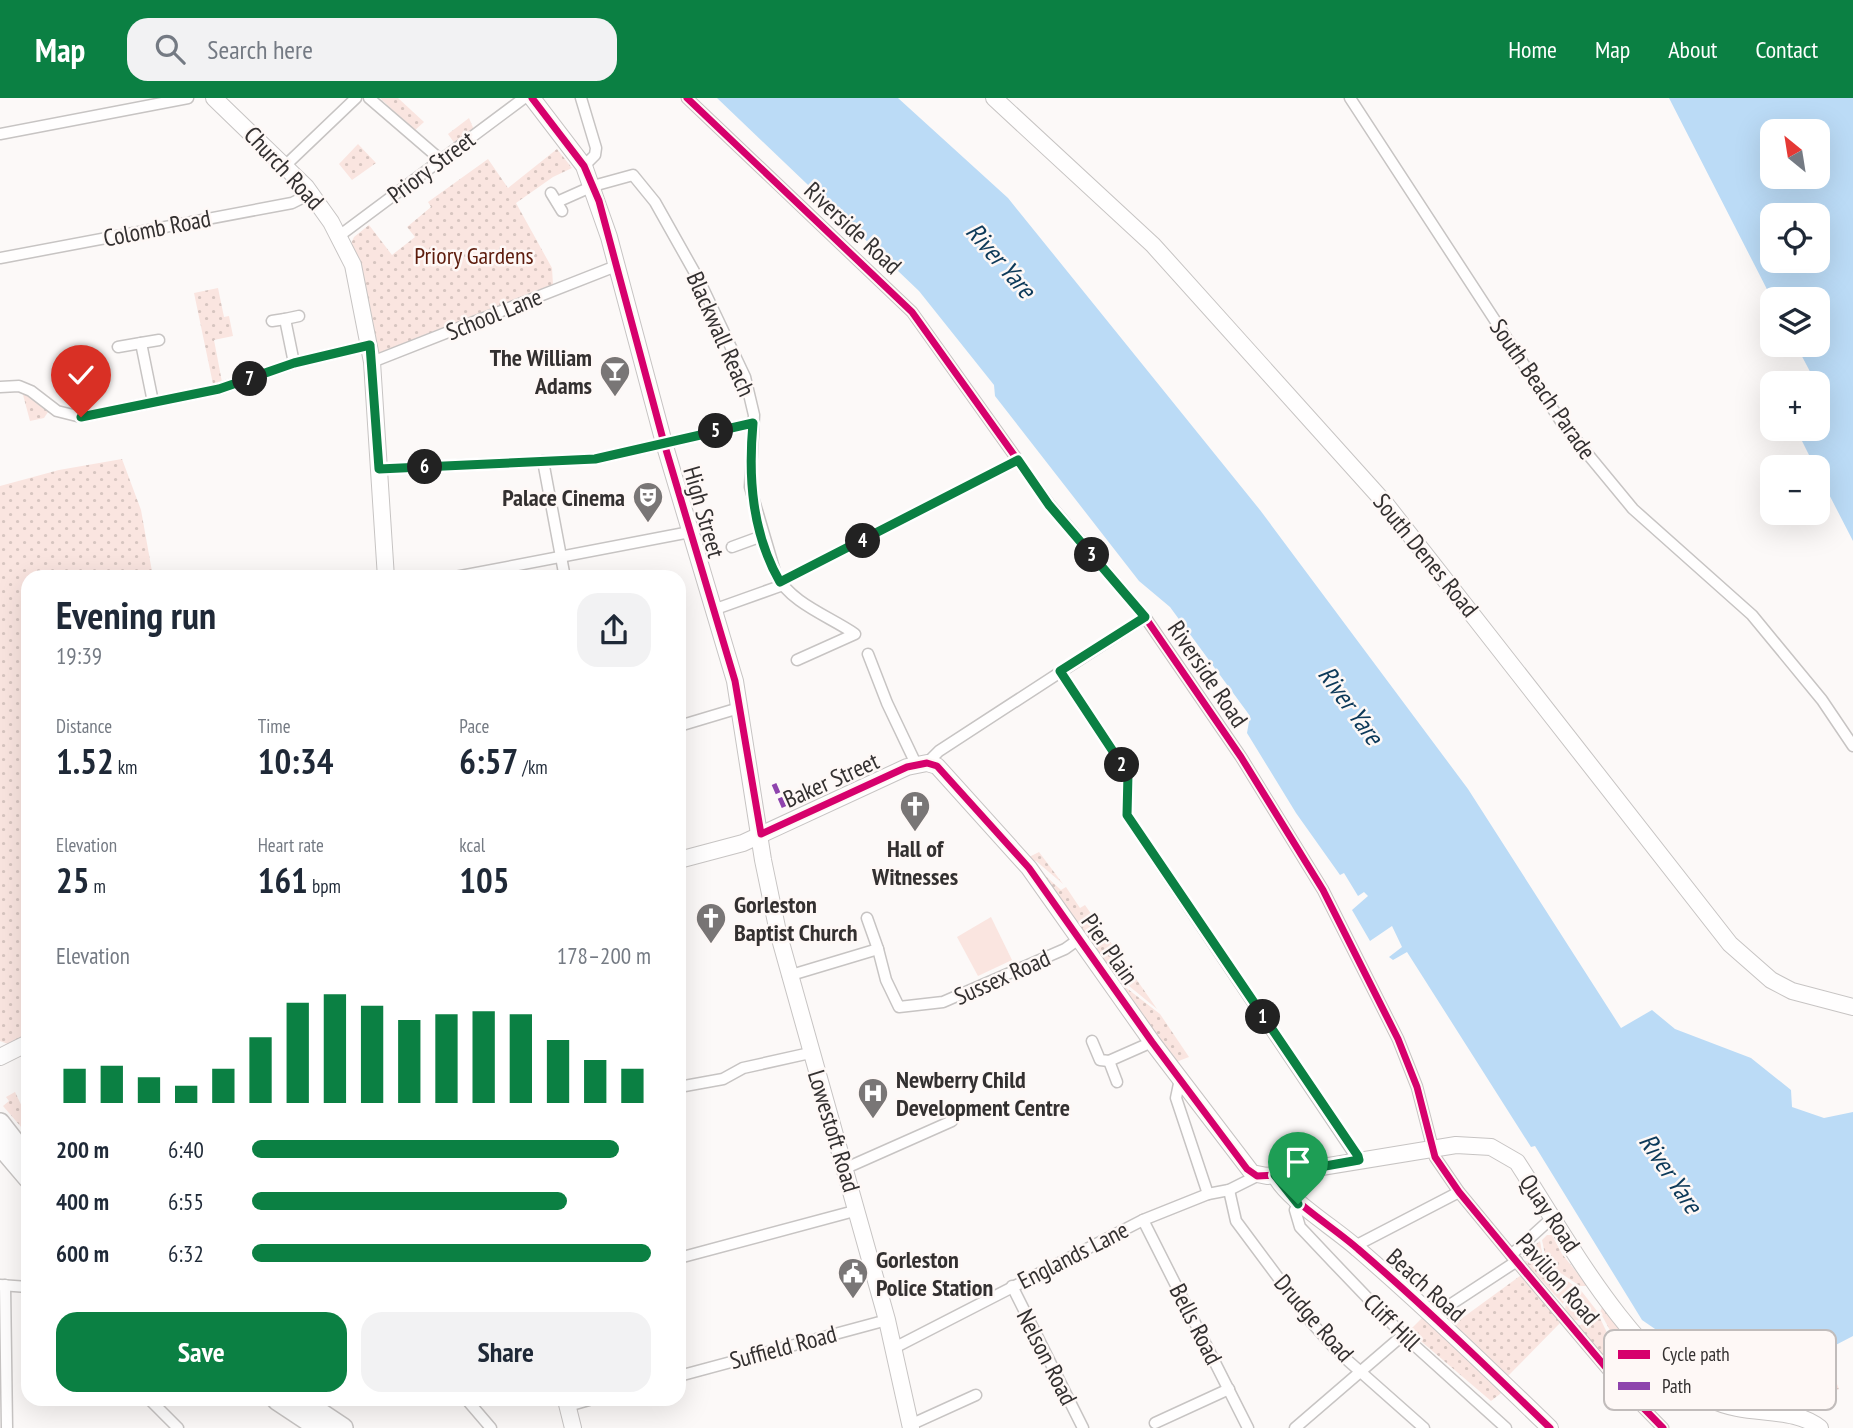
<!DOCTYPE html>
<meta charset="utf-8">
<style>
:root{--surface:#fff;--page:#f2f2f3;--text:#1f2937;--muted:#747a83;--accent:#0b8043}
body{margin:0;font-family:"PT Sans Narrow",sans-serif;background:var(--page);color:var(--text);height:100vh;display:flex;flex-direction:column;font-size:26px;white-space:nowrap}
*{box-sizing:border-box;margin:0}
p{font-size:23px;color:var(--muted)}
.icon{flex:none;width:38px;height:38px;fill:none;stroke:currentColor;stroke-width:2;stroke-linecap:round;stroke-linejoin:round}
.map{position:relative;flex:1;overflow:hidden}
.details{position:absolute;left:21px;top:472px;width:665px;height:836px;display:flex;flex-direction:column;background:var(--surface);border-radius:21px;box-shadow:0 7px 28px #0002}
.details>*{flex:none}
.needle{width:46px;rotate:330deg}
.fabs{position:absolute;left:1760px;top:21px;display:grid;gap:14px}
.fabs a{display:grid;place-items:center;width:70px;height:70px;border-radius:14px;background:var(--surface);box-shadow:0 7px 28px #0002;font-size:35px}
.pin{position:absolute;display:grid;place-items:center;width:60px;height:60px;color:#fff;margin:-72px -30px;border-radius:50% 50% 50% 0;rotate:-45deg;box-shadow:0 0 7px #0007}
.pin .icon{rotate:45deg}
.km{position:absolute;width:35px;height:35px;margin:-18px;border-radius:50%;background:#222;color:#fff;font-size:19px;line-height:35px;text-align:center}
.round{display:grid;place-items:center;flex:none;width:74px;height:74px;border-radius:21px;background:var(--page)}
.head{display:flex;align-items:center;justify-content:space-between;height:119px;padding:0 35px}
h1{font-size:38px;font-weight:600;line-height:52px}
.metrics{display:grid;grid-template-columns:repeat(3,1fr);gap:10px;height:119px;padding:7px 35px}
.metrics div{display:grid;align-content:center}
.metrics b{font-size:35px;font-weight:600}
.metrics small{font-size:19px;font-weight:400}
.metrics p{font-size:19px}
.chart{height:196px;padding:14px 35px}
.chart p{display:flex;justify-content:space-between}
.chart svg{width:100%;height:126px;margin-top:7px;stroke:var(--accent);stroke-width:6}
.cta{display:flex;gap:14px;margin-top:auto;padding:14px 35px}
.cta a{flex:1;height:80px;border-radius:21px;background:var(--accent);color:#fff;font-size:28px;font-weight:600;line-height:80px;text-align:center}
.cta a+a{background:var(--page);color:var(--text)}
ul{padding:0 35px;list-style:none;font-size:23px}
li{display:grid;grid-template-columns:112px 84px 1fr;align-items:center;height:52px}
li i{height:18px;border-radius:9px;background:var(--accent)}
header{display:flex;align-items:center;gap:42px;box-sizing:border-box;height:98px;padding:0 35px;background:var(--accent);color:#fff}
header strong{font-size:33px}
nav{display:flex;gap:38px;margin-inline-start:auto;font-size:24px}
.search{width:490px;height:63px;background:var(--page);display:flex;align-items:center;gap:18px;box-sizing:border-box;padding:0 24px;border-radius:21px;color:var(--muted);font-size:26px}
.map>svg:first-child{display:block}
.green{fill:url(#green-dots)}
.pitch{fill:#fae5e0}
.water{fill:#bbdbf6;fill-rule:evenodd}
.lines{fill:none;stroke-linecap:round;stroke-linejoin:round}
.street-casing{stroke:#c7c4c3;stroke-width:13}
.secondary-casing{stroke:#c7c4c3;stroke-width:18}
.highway-casing{stroke:#c7c4c3;stroke-width:22}
.street{stroke:#fffefe;stroke-width:10}
.secondary{stroke:#fffefe;stroke-width:16}
.highway{stroke:#fffefe;stroke-width:19}
.quiet{stroke:#8e44ad;stroke-width:5;stroke-dasharray:10 5;stroke-linecap:butt}
.cycleway-casing{stroke:#fef8f6;stroke-width:11}
.cycleway{stroke:#d6006c;stroke-width:7}
.route-casing{stroke:#fff;stroke-width:14}
.route{stroke:#0b8043;stroke-width:9}
.labels{text-anchor:middle;dominant-baseline:central;stroke-width:5;stroke-linejoin:round;paint-order:stroke}
.street-label{font-size:24px;fill:#333030;stroke:#fef8f6}
.park-label{font-size:24px;fill:#5d1c0d;stroke:#fef8f6}
.poi-label{font-size:24px;font-weight:bold;fill:#333030;stroke:#fef8f6;text-anchor:start}
.water-label{font-size:26px;font-style:italic;fill:#0c3959;stroke:#fef8f6}
.key{fill:#fef8f6;stroke:#c1bcbb;stroke-width:2}
.key-label{font-size:19px;fill:#333030}
</style>
<header>
<strong>Map</strong>
<div class="search"><svg class="icon" aria-label="search" viewBox="0 0 24 24"><circle cx="10" cy="10" r="6"/><path d="M15 15l6 6"/></svg>Search here</div>
<nav><a>Home</a><a>Map</a><a>About</a><a>Contact</a></nav>
</header>
<div class="map">
<svg width="1853" height="1330" viewBox="0 0 1853 1330">
<defs>
<pattern id="green-dots" width="8" height="8" patternUnits="userSpaceOnUse" patternTransform="scale(1.75)"><rect width="8" height="8" fill="#fae5e0"/><path d="M2 2h.1M6 6h.1" fill="none" stroke="#d7c5c0" stroke-width="1.8" stroke-linecap="round"/></pattern>
</defs>
<rect width="100%" height="100%" fill="#fcf9f8"/>
<g class="green">
<path d="M380,0H398L424,24L414,33Z"/>
<path d="M469,20L474,32L455,46L448,36Z"/>
<path d="M358,46L376,65L352,82L339,66Z"/>
<path d="M557,51L572,70L553,79L516,105L552,170L553,187L377,261L350,148L354,139L369,127L392,157L415,139L407,129L431,109L428,104L488,61L508,90Z"/>
<path d="M218,190L224,219L229,218L233,238L214,242L222,284L213,286L194,195Z"/>
<path d="M22,293L50,311L44,320L30,323Z"/>
<path d="M122,361L141,412L153,479L28,480V936L8,946L0,943V388L59,372Z"/>
<path d="M1039,754L1063,786L1036,763L1033,764L1029,759Z"/>
<path d="M1038,771L1061,792L1066,789L1080,810L1085,807L1157,911L1112,874Z"/>
<path d="M1120,885L1160,916L1189,959L1176,964Z"/>
<path d="M15,994L28,1021V1037L3,1008L9,1003L6,999Z"/>
<path d="M1547,1137H1552L1562,1156L1588,1188H1580L1547,1166L1542,1142Z"/>
<path d="M1540,1143L1544,1165L1524,1160L1523,1157Z"/>
<path d="M1523,1162L1548,1169L1576,1189L1567,1195L1563,1206Z"/>
<path d="M1524,1175L1563,1222L1505,1281L1450,1229Z"/>
<path d="M1579,1190L1597,1213L1587,1223L1574,1222L1565,1211L1567,1200Z"/>
<path d="M1603,1207L1636,1254L1619,1249L1600,1214Z"/>
<path d="M1425,1217L1505,1292L1491,1303L1409,1233Z"/>
<path d="M1599,1218L1623,1268V1275L1619,1278L1578,1228Z"/>
<path d="M1830,1268L1839,1291L1835,1292L1837,1298L1812,1302L1800,1276Z"/>
<path d="M1643,1279L1657,1321L1626,1285Z"/>
</g>
<path class="pitch" d="M991,819L1012,862L978,878L957,839Z"/>
<g class="water">
<path d="M717,0H898L1008,100L1260,412L1468,691L1621,930L1652,912L1675,931L1751,960L1791,992L1792,1009L1824,1020L1853,1014V1238L1803,1264L1741,1270L1699,1257L1674,1244L1642,1222L1535,1048L1531,1049L1407,854L1393,862L1389,859L1402,849L1392,828L1370,843L1352,812L1368,798L1364,794L1358,798L1344,775L1340,777L1296,715L1247,635L1250,618L1170,509L1139,483L995,298L994,287L919,193Z"/>
<path d="M1669,0H1853V443L1818,375V369H1815L1796,331H1818V305L1825,302L1796,247H1818V201L1773,203ZM1773,33H1818V79H1773ZM1773,117H1818V163H1773Z"/>
</g>
<g class="lines">
<g class="street-casing">
<g id="street">
<path d="M369,0L441,62"/>
<path d="M581,0L596,50L595,57L584,68"/>
<path d="M687,0L912,214L1049,406L1145,519L1241,659L1323,792L1398,941L1417,989L1435,1059L1459,1094L1511,1157L1619,1285L1663,1330"/>
<path d="M1350,0L1562,325L1633,411L1752,517L1822,602L1853,648"/>
<path d="M0,36L188,0"/>
<path d="M290,63L356,0"/>
<path d="M551,95L562,113"/>
<path d="M557,104L593,88L633,77L655,104L700,184L745,279L754,317L750,389L776,477C792,506 829,518 855,536L797,562"/>
<path d="M339,138L524,0"/>
<path d="M0,160L292,105L312,95"/>
<path d="M285,221L299,218"/>
<path d="M272,223L285,221L294,265"/>
<path d="M118,249L141,245"/>
<path d="M372,264L616,168"/>
<path d="M0,289L19,288L31,293L57,313L81,319L219,291L294,265L370,247"/>
<path d="M153,304L141,245L159,242"/>
<path d="M543,363L565,480"/>
<path d="M378,371L595,361L753,325"/>
<path d="M732,449L762,438"/>
<path d="M450,480L690,434"/>
<path d="M780,484L1018,362"/>
<path d="M713,512L783,487"/>
<path d="M868,556L887,605L916,666"/>
<path d="M1060,573L1128,676L1127,717L1359,1063"/>
<path d="M679,628L739,610"/>
<path d="M927,665L939,653L1145,519"/>
<path d="M867,820L878,851"/>
<path d="M788,878L878,851L886,882L899,909L943,904L1065,851L1079,841"/>
<path d="M1092,943L1100,962L1109,963L1152,944"/>
<path d="M1109,963L1117,984"/>
<path d="M1180,981L1176,1000L1208,1096"/>
<path d="M679,989L723,981L743,970L810,955"/>
<path d="M846,1070L952,1023"/>
<path d="M1229,1092L1236,1123L1312,1225L1337,1253L1424,1330"/>
<path d="M1298,1106L1295,1112L1300,1129L1334,1165L1403,1237L1506,1330"/>
<path d="M1143,1122L1248,1330"/>
<path d="M1355,1148L1459,1094"/>
<path d="M1511,1157L1553,1119"/>
<path d="M679,1160L858,1112"/>
<path d="M0,1187L28,1189"/>
<path d="M5,1187L7,1330"/>
<path d="M1012,1188L1083,1330"/>
<path d="M1433,1218L1517,1163"/>
<path d="M894,1250L1143,1122L1208,1096L1229,1092L1257,1078"/>
<path d="M679,1278L887,1222"/>
<path d="M150,1302L178,1330"/>
<path d="M467,1302L491,1330"/>
<path d="M568,1308L589,1302"/>
<path d="M1155,1325L1229,1291"/>
<path d="M910,1327L976,1297"/>
<path d="M1295,1330L1403,1237"/>
</g>
</g>
<g class="secondary-casing">
<g id="secondary">
<path d="M214,0L306,89L331,124L353,167L372,264L386,480"/>
<path d="M532,0L584,68L609,139L664,345L735,583L763,762L778,834L887,1222L911,1330"/>
<path d="M994,0L1153,147L1385,405L1730,846L1771,882L1792,893L1853,909"/>
<path d="M679,762L743,745L907,669L927,665L937,668L1029,770L1152,944L1252,1075L1267,1078L1456,1047L1491,1049L1517,1064C1566,1139 1630,1259 1710,1301C1747,1320 1792,1307 1820,1330"/>
<path d="M0,959L28,945"/>
<path d="M1275,1077C1286,1101 1335,1130 1358,1151C1424,1208 1487,1269 1550,1330"/>
<path d="M566,1302L573,1330"/>
</g>
</g>
<g class="highway-casing">
<g id="highway">
<path d="M0,1025L28,1061"/>
<path d="M0,1047L28,1080"/>
<path d="M277,1302L319,1330"/>
<path d="M301,1302L343,1330"/>
</g>
</g>
<use href="#street" class="street"/>
<use href="#secondary" class="secondary"/>
<use href="#highway" class="highway"/>
<path class="quiet" d="M774,686L785,711"/>
<g class="cycleway-casing">
<g id="cycleway">
<path d="M532,0L584,68L599,103L664,345L735,583L761,736L907,669L927,665L937,668L1029,770L1152,944L1247,1071L1257,1078L1275,1077C1286,1101 1335,1130 1358,1151C1424,1208 1487,1269 1550,1330"/>
<path d="M687,0L912,214L1049,406L1145,519L1241,659L1323,792L1398,941L1417,989L1435,1059L1459,1094L1511,1157L1619,1285L1663,1330"/>
</g>
</g>
<use href="#cycleway" class="cycleway"/>
</g>
<g class="lines">
<g class="route-casing">
<path id="route" d="M81,319L219,291L294,265L370,247L379,371L595,361L753,325C748,380 752,435 780,484L1018,362L1049,407L1145,519L1060,573L1128,676L1127,717L1358,1058L1359,1062L1275,1077L1298,1106"/>
</g>
<use href="#route" class="route"/>
</g>
<defs>
<g id="bar-pin" transform="scale(1.575)"><path d="M0 17L-7.5 6A9.5 9.5 0 1 1 7.5 6Z" fill="#797676" stroke="#fef8f6"/><path d="M-6-5H6L.8 .8V4.5H3.5V6h-7V4.5H-.8V.8Z" fill="#fff"/></g>
<g id="theatre-pin" transform="scale(1.575)"><path d="M0 17L-7.5 6A9.5 9.5 0 1 1 7.5 6Z" fill="#797676" stroke="#fef8f6"/><path d="M-5-5.5Q0-4 5-5.5V0Q5 5 0 6Q-5 5-5 0ZM-3.3-2.5H-1v1.5H-3.3ZM1-2.5H3.3v1.5H1ZM-2.8 1Q0 5.5 2.8 1Z" fill="#fff"/></g>
<g id="church-pin" transform="scale(1.575)"><path d="M0 17L-7.5 6A9.5 9.5 0 1 1 7.5 6Z" fill="#797676" stroke="#fef8f6"/><path d="M-1.2-6h2.4v3.5h3.3v2.4h-3.3V6h-2.4V-.1h-3.3v-2.4h3.3Z" fill="#fff"/></g>
<g id="hospital-pin" transform="scale(1.575)"><path d="M0 17L-7.5 6A9.5 9.5 0 1 1 7.5 6Z" fill="#797676" stroke="#fef8f6"/><path d="M-5-5h3v3.5h4V-5h3V5h-3V1.5h-4V5h-3Z" fill="#fff"/></g>
<g id="civic-pin" transform="scale(1.575)"><path d="M0 17L-7.5 6A9.5 9.5 0 1 1 7.5 6Z" fill="#797676" stroke="#fef8f6"/><path d="M-.6-6.5H3V-4.5H.6V-3L4-1V1h2V6H-6V1h2V-1L-.6-3ZM-1.2 2.5V6h2.4V2.5Z" fill="#fff"/></g>
</defs>
<g fill-rule="evenodd">
<use href="#bar-pin" x="615" y="273"/>
<use href="#theatre-pin" x="648" y="399"/>
<use href="#church-pin" x="915" y="708"/>
<use href="#church-pin" x="711" y="820"/>
<use href="#hospital-pin" x="873" y="995"/>
<use href="#civic-pin" x="853" y="1175"/>
</g>
<g class="labels">
<g class="street-label">
<text transform="translate(431 69) rotate(-37)">Priory Street</text>
<text transform="translate(284 70) rotate(47)">Church Road</text>
<text transform="translate(157 130) rotate(-11)">Colomb Road</text>
<text transform="translate(853 130) rotate(43)">Riverside Road</text>
<text transform="translate(494 216) rotate(-22)">School Lane</text>
<text transform="translate(721 236) rotate(66)">Blackwall Reach</text>
<text transform="translate(1543 291) rotate(55)">South Beach Parade</text>
<text transform="translate(704 414) rotate(74)">High Street</text>
<text transform="translate(1426 457) rotate(51)">South Denes Road</text>
<text transform="translate(1208 576) rotate(56)">Riverside Road</text>
<text transform="translate(831 682) rotate(-24)">Baker Street</text>
<text transform="translate(1110 851) rotate(55)">Pier Plain</text>
<text transform="translate(1002 879) rotate(-24)">Sussex Road</text>
<text transform="translate(834 1033) rotate(73)">Lowestoft Road</text>
<text transform="translate(1550 1115) rotate(56)">Quay Road</text>
<text transform="translate(1073 1157) rotate(-27)">Englands Lane</text>
<text transform="translate(1558 1181) rotate(49)">Pavilion Road</text>
<text transform="translate(1426 1187) rotate(42)">Beach Road</text>
<text transform="translate(1314 1220) rotate(49)">Drudge Road</text>
<text transform="translate(1392 1224) rotate(45)">Cliff Hill</text>
<text transform="translate(1196 1226) rotate(63)">Bells Road</text>
<text transform="translate(783 1249) rotate(-15)">Suffield Road</text>
<text transform="translate(1047 1259) rotate(63)">Nelson Road</text>
</g>
<g class="park-label">
<text x="474" y="157">Priory Gardens</text>
</g>
<g class="poi-label">
<text x="592" y="259" text-anchor="end">The William<tspan x="592" dy="28">Adams</tspan></text>
<text x="625" y="399" text-anchor="end">Palace Cinema</text>
<text x="915" y="750" text-anchor="middle">Hall of<tspan x="915" dy="28">Witnesses</tspan></text>
<text x="734" y="806">Gorleston<tspan x="734" dy="28">Baptist Church</tspan></text>
<text x="896" y="981">Newberry Child<tspan x="896" dy="28">Development Centre</tspan></text>
<text x="876" y="1161">Gorleston<tspan x="876" dy="28">Police Station</tspan></text>
</g>
<g class="water-label">
<text transform="translate(1001 162) rotate(49)">River Yare</text>
<text transform="translate(1351 607) rotate(54)">River Yare</text>
<text transform="translate(1671 1075) rotate(56)">River Yare</text>
</g>
</g>
<rect x="1604" y="1232" width="232" height="80" rx="10" class="key"/>
<rect x="1618" y="1252" width="32" height="9" fill="#d6006c"/>
<rect x="1618" y="1284" width="32" height="8" fill="#8e44ad"/>
<g class="key-label">
<text x="1662" y="1263">Cycle path</text>
<text x="1662" y="1295">Path</text>
</g>
</svg>
<div class="fabs">
<a><svg class="needle" viewBox="-14 -14 28 28"><path d="M0-13l5 13h-10z" fill="#e53935"/><path d="M0 13l5-13h-10z" fill="#747a83"/></svg></a>
<a><svg class="icon" aria-label="locate" viewBox="0 0 24 24"><circle cx="12" cy="12" r="6"/><path d="M12 2v4M12 18v4M2 12h4M18 12h4"/></svg></a>
<a><svg class="icon" aria-label="layers" viewBox="0 0 24 24"><path d="M12 4l9 5-9 5-9-5zM3 14l9 5 9-5"/></svg></a>
<a>+</a>
<a>−</a>
</div>
<div class="pin" style="left:1298px;top:1106px;background:#1e9e55"><svg class="icon" aria-label="arrive" viewBox="0 0 24 24"><path d="M6 21V4h12l-3 4 3 4H6"/></svg></div>
<div class="pin" style="left:81px;top:319px;background:#d93025"><svg class="icon" aria-label="check" viewBox="0 0 24 24"><path d="M5 12l5 5 9-10"/></svg></div>
<b class="km" style="left:1263px;top:919px">1</b>
<b class="km" style="left:1122px;top:667px">2</b>
<b class="km" style="left:1092px;top:457px">3</b>
<b class="km" style="left:863px;top:443px">4</b>
<b class="km" style="left:716px;top:333px">5</b>
<b class="km" style="left:425px;top:369px">6</b>
<b class="km" style="left:250px;top:281px">7</b>
<section class="details">
<div class="head"><div><h1>Evening run</h1><p>19:39</p></div><a class="round"><svg class="icon" aria-label="share" viewBox="0 0 24 24"><path d="M12 15V3M7 8l5-5 5 5M5 13v7h14v-7"/></svg></a></div>
<div class="metrics">
<div><p>Distance</p><b>1.52<small> km</small></b></div>
<div><p>Time</p><b>10:34</b></div>
<div><p>Pace</p><b>6:57<small> /km</small></b></div>
</div>
<div class="metrics">
<div><p>Elevation</p><b>25<small> m</small></b></div>
<div><p>Heart rate</p><b>161<small> bpm</small></b></div>
<div><p>kcal</p><b>105</b></div>
</div>
<div class="chart"><p><span>Elevation</span>178–200 m</p>
<svg viewBox="0 0 160 44" preserveAspectRatio="none"><path d="M5 44V32M15 44V31M25 44V35M35 44V38M45 44V32M55 44V21M65 44V9M75 44V6M85 44V10M95 44V15M105 44V13M115 44V12M125 44V13M135 44V22M145 44V29M155 44V32"/></svg>
</div>
<ul>
<li><b>200 m</b>6:40<i style="width:92%"></i></li>
<li><b>400 m</b>6:55<i style="width:79%"></i></li>
<li><b>600 m</b>6:32<i style="width:100%"></i></li>
</ul>
<div class="cta"><a>Save</a><a>Share</a></div>
</section>
</div>
